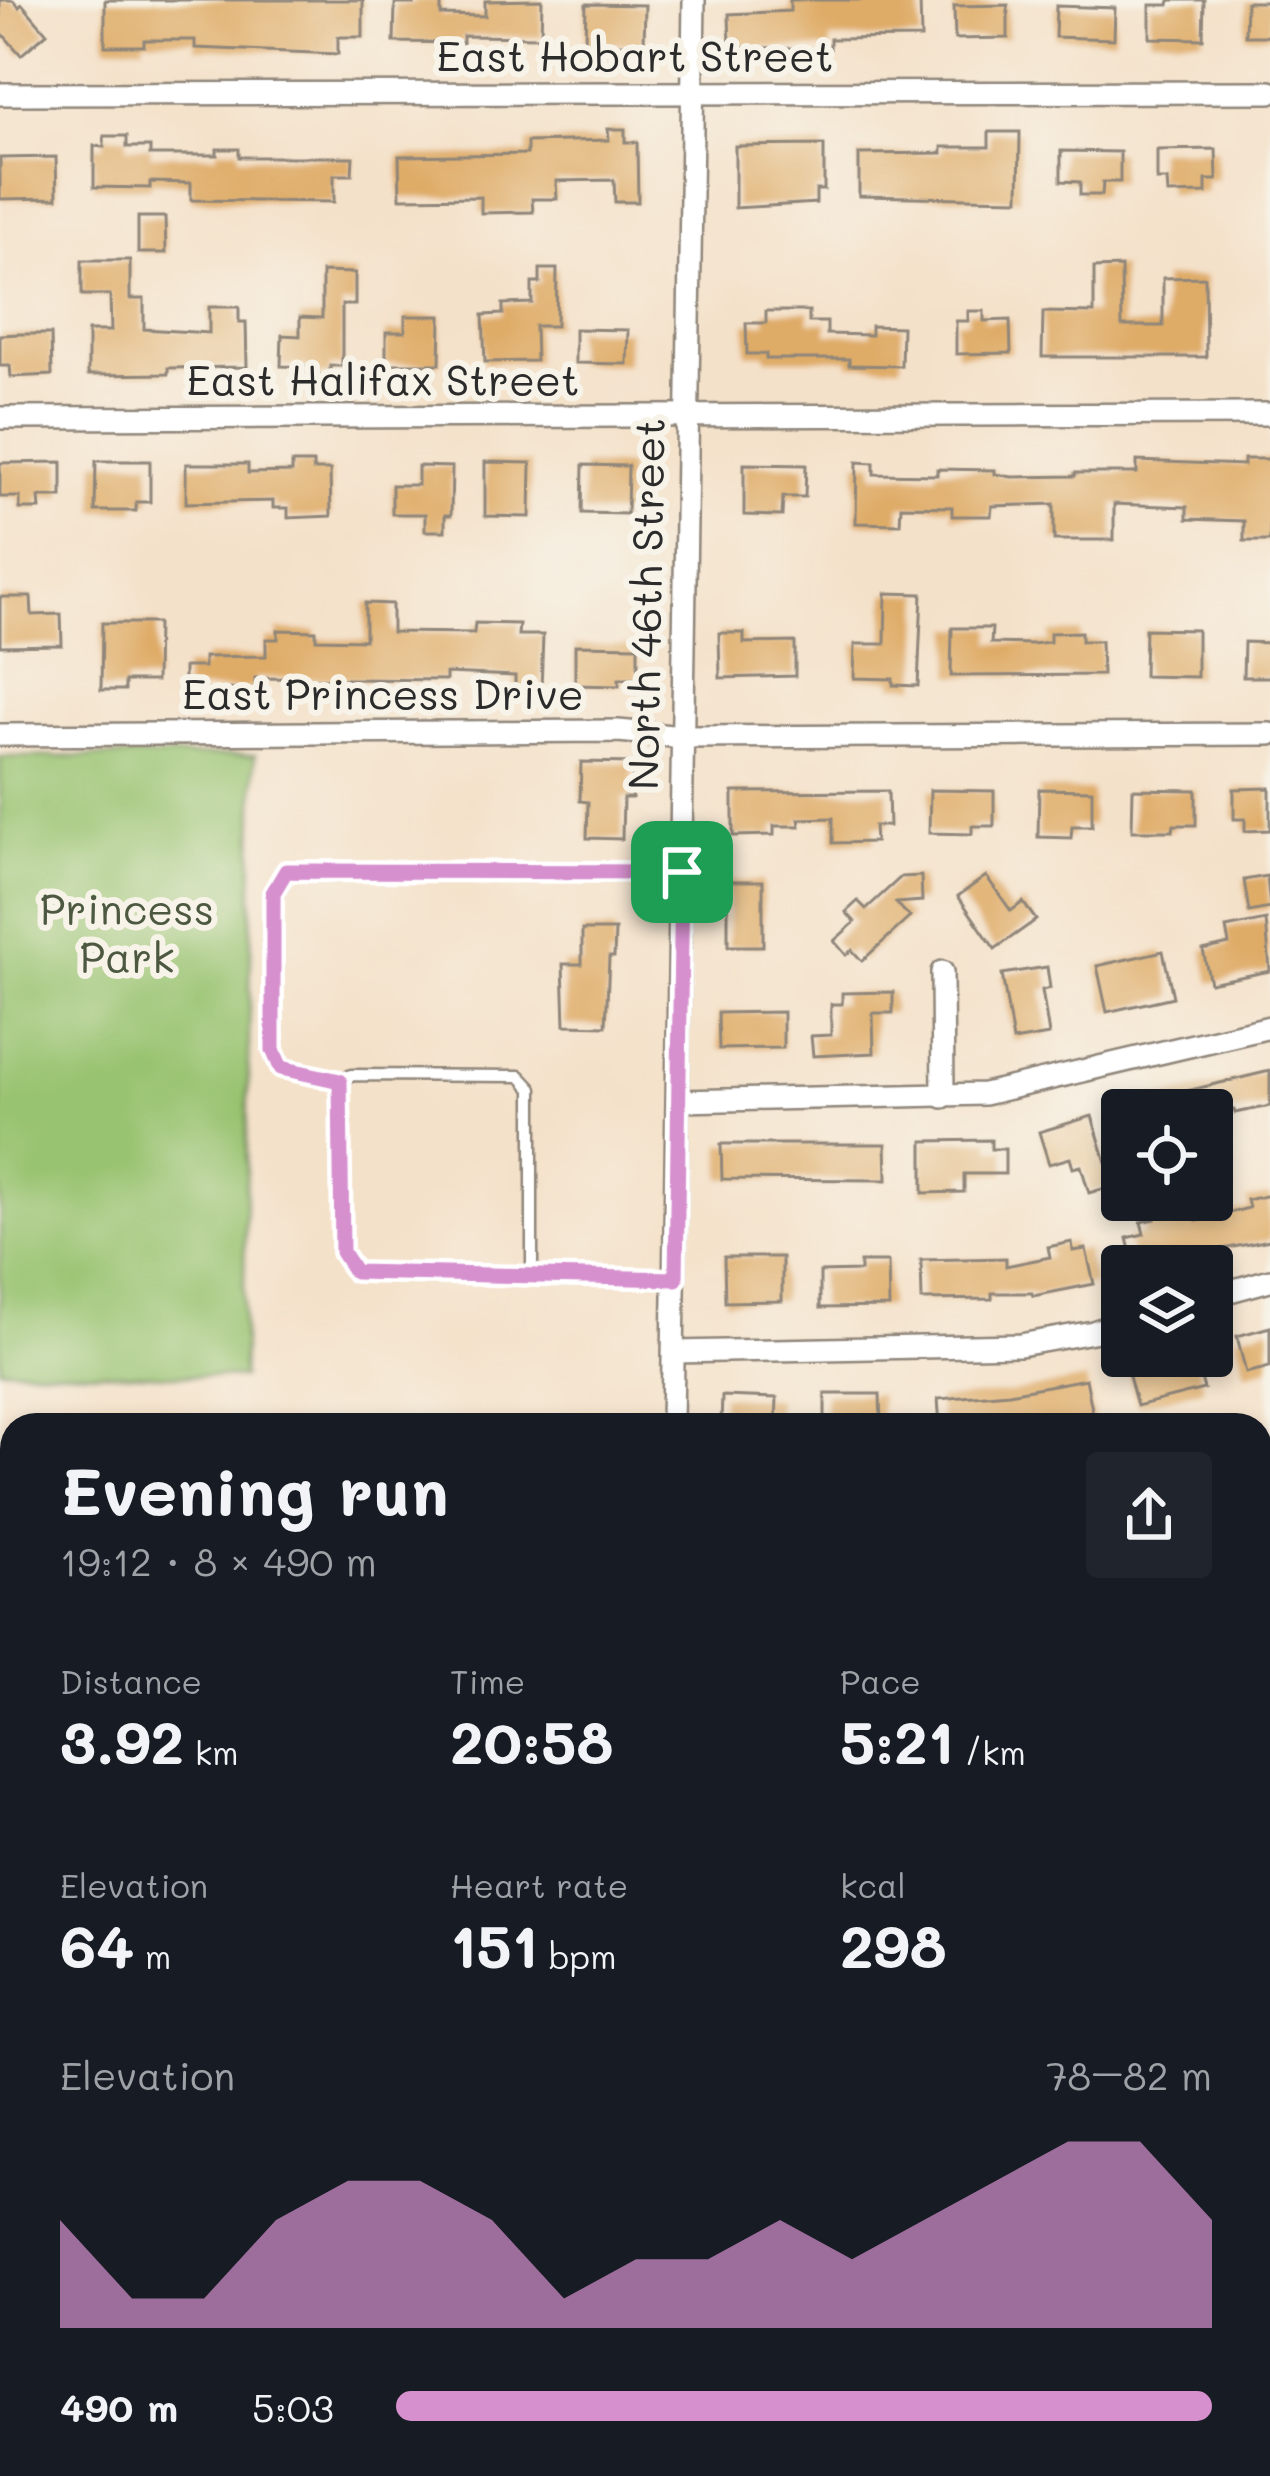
<!DOCTYPE html>
<meta charset="utf-8">
<style>
:root{--surface:#171b24;--page:#20242c;--text:#f1f3f6;--muted:#9ea1a6;--accent:#d690ce}
body{margin:0;font-family:Mali,sans-serif;background:var(--page);color:var(--text);height:100vh;display:flex;flex-direction:column;font-size:45px;white-space:nowrap}
*{box-sizing:border-box;margin:0}
p{font-size:39px;color:var(--muted)}
.icon{flex:none;width:66px;height:66px;fill:none;stroke:currentColor;stroke-width:2;stroke-linecap:round;stroke-linejoin:round}
.map{position:relative;flex:1;overflow:hidden}
.sheet{position:absolute;left:0px;top:1413px;width:1272px;height:1065px;display:flex;flex-direction:column;background:var(--surface);border-radius:36px 36px 0 0;box-shadow:0 6px 18px #0003}
.sheet>*{flex:none}
.controls{position:absolute;left:1101px;top:1089px;display:grid;gap:24px}
.controls a{display:grid;place-items:center;width:132px;height:132px;border-radius:12px;background:var(--surface);box-shadow:0 6px 18px #0003;font-size:60px}
.pin{position:absolute;display:grid;place-items:center;width:102px;height:102px;color:#fff;margin:-51px;border-radius:24px;box-shadow:0 6px 18px #0006}
.round{display:grid;place-items:center;flex:none;width:126px;height:126px;border-radius:12px;background:var(--page)}
.headline{display:flex;align-items:center;justify-content:space-between;height:204px;padding:0 60px}
h1{font-size:66px;font-weight:800;line-height:90px}
.metrics{display:grid;grid-template-columns:repeat(3,1fr);gap:18px;height:204px;padding:12px 60px}
.metrics div{display:grid;align-content:center}
.metrics b{font-size:60px;font-weight:800}
.metrics small{font-size:33px;font-weight:400}
.metrics p{font-size:33px}
.chart{height:336px;padding:24px 60px}
.chart p{display:flex;justify-content:space-between}
.chart svg{width:100%;height:216px;margin-top:12px;fill:var(--accent);opacity:.7}
ul{padding:0 60px;list-style:none;font-size:39px}
li{display:grid;grid-template-columns:192px 144px 1fr;align-items:center;height:90px}
li i{height:30px;border-radius:15px;background:var(--accent)}
.map>svg:first-child{display:block}
.green{fill:#98c370;stroke:#62774e;stroke-width:3}
.lines{fill:none;stroke-linecap:round;stroke-linejoin:round}
.stream{stroke:#55a3ce;stroke-width:6}
.canal{stroke:#55a3ce;stroke-width:21}
.building{fill:#dfac68}
.lane-casing{stroke:#90867a;stroke-width:15}
.street-casing{stroke:#90867a;stroke-width:26}
.secondary-casing{stroke:#90867a;stroke-width:34}
.path{stroke:#90867a;stroke-width:4.5;stroke-dasharray:3 9;stroke-linecap:butt}
.lane{stroke:#fff;stroke-width:10}
.street{stroke:#fff;stroke-width:21}
.secondary{stroke:#fff;stroke-width:30}
.route-casing{stroke:#fff;stroke-width:24}
.route{stroke:#d690ce;stroke-width:15}
.labels{text-anchor:middle;dominant-baseline:central;stroke-width:12;stroke-linejoin:round;paint-order:stroke}
.street-label{font-size:42px;fill:#2b2b2b;stroke:#f7f3e8}
.park-label{font-size:42px;fill:#4c5940;stroke:#f7f3e8}
</style>
<div class="map">
<svg width="1270" height="2476" viewBox="0 0 1270 2476">
<rect width="100%" height="100%" fill="#f7f3e8"/>
<filter id="ink" filterUnits="userSpaceOnUse"><feTurbulence type="fractalNoise" baseFrequency=".00833" numOctaves="2"/><feDisplacementMap in="SourceGraphic" scale="24" xChannelSelector="R" yChannelSelector="G"/><feConvolveMatrix kernelMatrix="1 2 1 2 8 2 1 2 1" color-interpolation-filters="sRGB"/></filter>
<filter id="wash" filterUnits="userSpaceOnUse"><feTurbulence type="fractalNoise" baseFrequency=".004" numOctaves="4" result="noise"/><feDisplacementMap in="SourceGraphic" scale="48" xChannelSelector="R" yChannelSelector="G"/><feGaussianBlur stdDeviation="2.7" result="paint"/><feColorMatrix in="noise" values="0 0 0 0 0 0 0 0 0 0 0 0 0 0 0 0 0 1.4 0 .05"/><feComposite in="paint" operator="in"/></filter>
<g filter="url(#wash)">
<rect width="100%" height="100%" fill="#f4e1c9"/>
<path class="green" d="M255,755L242,1378L0,1368V757Z"/>
<g class="lines">
<g class="stream">
<path d="M55,1417L59,1425"/>
<path d="M566,2466L571,2476"/>
</g>
<g class="canal">
<path d="M0,1563L12,1589"/>
<path d="M415,2466L419,2476"/>
</g>
</g>
<g id="blocks">
<g class="building">
<path d="M0,0H13L19,7L22,4L47,33L21,55L0,31Z"/>
<path d="M105,0H363V37H338V54L195,48V40H144V46H105Z"/>
<path d="M414,0H441V15L485,16V1L542,0L541,37L463,36V43L394,42L395,4H414Z"/>
<path d="M790,0H920L921,38L830,39V49L730,47L729,14L790,11Z"/>
<path d="M1170,0H1204L1203,39L1150,38V5H1169Z"/>
<path d="M1246,2H1270V36H1245Z"/>
<path d="M586,4L645,5L644,45L585,43Z"/>
<path d="M1008,5V38L955,39L954,6Z"/>
<path d="M1056,6L1115,8L1114,39L1055,37Z"/>
<path d="M608,129H625V142H637L638,202H615L614,180L556,181L557,199H532L533,212L481,213V197L400,198L399,156L527,154V142L609,140Z"/>
<path d="M989,132H1020L1019,199L859,196V154L942,153V147H989Z"/>
<path d="M104,136H127V147H150V155H217V149H239V157H353L352,175H334V202L191,200V183L150,182V188L94,187V146L104,147Z"/>
<path d="M824,145V190H816V203L735,208V146Z"/>
<path d="M1216,149L1217,180H1206V193L1168,194L1167,180H1157V150Z"/>
<path d="M1061,151L1120,152V182H1103L1102,195H1080V182L1061,181Z"/>
<path d="M56,157L57,198L0,199V158Z"/>
<path d="M138,217H165L166,253H138Z"/>
<path d="M82,260H130V299H144V329L209,333V307H239V322H246L247,367L168,368V374L88,375V331H111L110,295H82Z"/>
<path d="M1121,267L1122,326H1163V278L1205,277L1206,357H1042L1043,312L1094,313V268Z"/>
<path d="M540,269H557L556,326H535L536,361L485,362L483,315L503,314V304L532,303V283H540Z"/>
<path d="M322,272L355,273V305H342V366H330V375H308V367L281,366L282,335L300,336V317L322,318Z"/>
<path d="M766,311H809V322H827V334L871,335V326L902,327L901,366L849,365V359H766V354H747L746,323H766Z"/>
<path d="M968,311H984V321L1010,320L1011,353L956,354V321H968Z"/>
<path d="M405,316H441L440,364H386V332H405Z"/>
<path d="M575,329L628,330L627,364L575,363Z"/>
<path d="M20,334H51L52,375L11,377L10,366H0V335Z"/>
<path d="M1244,459H1270V541H1244V521L1187,519V507L1114,504V540H1054V504L992,506L991,516H952V507L901,506L900,524L856,523L857,462L874,463V474L937,475V469L995,470V474L1012,477L1075,476V473H1137V461L1244,465Z"/>
<path d="M96,461H150V502H136V511H95Z"/>
<path d="M62,462V497H39L40,509H20V497H0V463Z"/>
<path d="M485,462L531,463L530,517L485,516Z"/>
<path d="M292,463H313V470H330L331,516L288,518V508H273V501L186,503V464H248V473L292,472Z"/>
<path d="M744,464L806,465L805,497H783L782,516L744,515Z"/>
<path d="M583,465L628,466L627,514L582,513Z"/>
<path d="M418,466L452,467L451,515H445V531H425V514H392V485H418Z"/>
<path d="M886,593L922,594L918,686L893,685V679L854,678L855,644H885Z"/>
<path d="M0,597H31L32,615L61,614L62,645L0,646Z"/>
<path d="M365,603L392,604V632L474,633L475,623L519,624L518,635H543L541,690L515,689V676L446,673V680L255,678V689L184,690V667H204V657L266,656V639H278V630L316,631V639L365,640Z"/>
<path d="M102,623H157L156,681H125V690H101Z"/>
<path d="M952,628H992L991,643L1032,644L1050,642V633L1081,632V641H1101L1102,675L951,676Z"/>
<path d="M1145,629L1197,630V677L1144,676Z"/>
<path d="M719,633H744V643L795,642V676L720,678Z"/>
<path d="M1244,642L1270,643V677H1243Z"/>
<path d="M575,645L638,646V679H619V686L575,685Z"/>
<path d="M581,762L633,763L632,798H623L622,839L587,838L588,802L580,801Z"/>
<path d="M1270,788V830L1245,831V819H1234V789Z"/>
<path d="M1039,789L1092,790V826H1072L1071,838L1038,837Z"/>
<path d="M1133,789L1196,790V825H1174L1173,831H1132Z"/>
<path d="M930,790L994,791V826H972V834L929,833Z"/>
<path d="M888,791L889,826H874L875,842L833,843V818L799,819L800,826H774V835L733,836V792Z"/>
<path d="M921,876L922,901L896,903L910,917L862,961L852,950L846,955L834,941L855,922L846,912L858,901L866,909L901,877Z"/>
<path d="M986,876L1011,911L1023,902L1036,920L995,949L958,896Z"/>
<path d="M1267,876L1270,908L1249,912L1244,880Z"/>
<rect x="728" y="881" width="35" height="65"/>
<path d="M1266,920L1270,971L1210,983L1203,950L1229,944L1226,928Z"/>
<path d="M582,930H615L614,957H609L606,1026L565,1025L563,964H582Z"/>
<path d="M1163,951L1173,997L1107,1012L1097,966Z"/>
<path d="M1047,967L1050,988L1042,990L1049,1035L1013,1041L1002,974Z"/>
<path d="M893,992V1013H873L874,1053L813,1056L811,1036L831,1035V1004H842V993Z"/>
<path d="M783,1012V1048L719,1049L718,1013Z"/>
<path d="M1270,1071V1106L1235,1113L1234,1110H1134L1133,1104Z"/>
<path d="M1092,1116L1106,1162L1112,1160L1119,1184L1089,1193L1081,1166L1073,1168L1070,1158L1049,1164L1039,1132Z"/>
<path d="M991,1140V1149H1005V1174H964V1192L923,1193V1141Z"/>
<path d="M721,1144H886L887,1180L722,1179Z"/>
<path d="M1270,1195V1240L1134,1266L1127,1238L1144,1234L1141,1222L1155,1219L1151,1200H1192L1197,1221L1249,1208L1247,1200Z"/>
<path d="M1072,1242L1073,1251L1086,1249L1094,1284L1033,1296L1032,1293H992V1299L922,1300L921,1260L1006,1258V1266L1050,1257L1048,1247Z"/>
<path d="M724,1257H782V1301L725,1302Z"/>
<path d="M860,1262H888L889,1307L820,1308V1272L860,1271Z"/>
<path d="M1270,1327V1367L1246,1373L1237,1336Z"/>
<path d="M1158,1356H1195L1204,1389L1137,1406L1126,1365Z"/>
<path d="M1086,1379L1095,1425H1032L1031,1421L940,1425L938,1399L1009,1393Z"/>
<path d="M825,1394H880L881,1425H825Z"/>
<path d="M722,1396L777,1398L776,1425H721Z"/>
</g>
</g>
</g>
<g filter="url(#ink)">
<use href="#blocks" fill-opacity="0" stroke="#90867a" stroke-width="3"/>
<g class="lines">
<g class="lane-casing">
<g id="lane">
<path d="M340,1081L281,1068L273,1050V893L286,871L682,872"/>
<path d="M532,1276V1089L520,1076L351,1075L340,1081L342,1252L355,1272L676,1279"/>
<path d="M0,1490L12,1516"/>
<path d="M450,2466L455,2476"/>
</g>
</g>
<g class="street-casing">
<g id="street">
<path d="M0,94L1270,92"/>
<path d="M0,418L1270,414"/>
<path d="M0,735L618,731L683,737L1270,734"/>
<path d="M942,972L943,1097"/>
<path d="M680,1101L984,1094L1270,1027"/>
<path d="M1212,1296L1270,1280"/>
<path d="M674,1352L1020,1345L1093,1332L1122,1322"/>
<path d="M672,1425L694,0"/>
<path d="M1260,1540L1270,1537"/>
<path d="M1260,1804L1270,1801"/>
<path d="M0,2300H12"/>
<path d="M194,2466L199,2476"/>
<path d="M1133,2466V2476"/>
</g>
</g>
<g class="secondary-casing">
<g id="secondary">
<path d="M1260,2027L1270,2026"/>
<path d="M0,2035H12"/>
</g>
</g>
<path class="path" d="M671,2466L675,2476"/>
<use href="#lane" class="lane"/>
<use href="#street" class="street"/>
<use href="#secondary" class="secondary"/>
</g>
</g>
<g class="lines" filter="url(#ink)">
<g class="route-casing">
<path id="route" d="M286,871L682,872L676,1279L355,1272L342,1252L340,1081L281,1068L273,1050V893Z"/>
</g>
<use href="#route" class="route"/>
</g>
<g class="labels">
<g class="street-label">
<text x="635" y="55">East Hobart Street</text>
<text x="383" y="379">East Halifax Street</text>
<text transform="translate(645 604) rotate(-89)">North 46th Street</text>
<text x="383" y="693">East Princess Drive</text>
</g>
<g class="park-label">
<text x="127" y="908">Princess<tspan x="127" dy="48">Park</tspan></text>
</g>
</g>
</svg>
<div class="controls">
<a><svg class="icon" aria-label="locate" viewBox="0 0 24 24"><circle cx="12" cy="12" r="6"/><path d="M12 2v4M12 18v4M2 12h4M18 12h4"/></svg></a>
<a><svg class="icon" aria-label="layers" viewBox="0 0 24 24"><path d="M12 4l9 5-9 5-9-5zM3 14l9 5 9-5"/></svg></a>
</div>
<div class="pin" style="left:682px;top:872px;background:#1e9e55"><svg class="icon" aria-label="arrive" viewBox="0 0 24 24"><path d="M6 21V4h12l-3 4 3 4H6"/></svg></div>
<section class="sheet">
<div class="headline"><div><h1>Evening run</h1><p>19:12 · 8 × 490 m</p></div><a class="round"><svg class="icon" aria-label="share" viewBox="0 0 24 24"><path d="M12 15V3M7 8l5-5 5 5M5 13v7h14v-7"/></svg></a></div>
<div class="metrics">
<div><p>Distance</p><b>3.92<small> km</small></b></div>
<div><p>Time</p><b>20:58</b></div>
<div><p>Pace</p><b>5:21<small> /km</small></b></div>
</div>
<div class="metrics">
<div><p>Elevation</p><b>64<small> m</small></b></div>
<div><p>Heart rate</p><b>151<small> bpm</small></b></div>
<div><p>kcal</p><b>298</b></div>
</div>
<div class="chart"><p><span>Elevation</span>78–82 m</p>
<svg viewBox="0 0 160 44" preserveAspectRatio="none"><path d="M0 44V22L10 38L20 38L30 22L40 14L50 14L60 22L70 38L80 30L90 30L100 22L110 30L120 22L130 14L140 6L150 6L160 22V44z"/></svg>
</div>
<ul>
<li><b>490 m</b>5:03<i style="width:100%"></i></li>
</ul>
</section>
</div>
